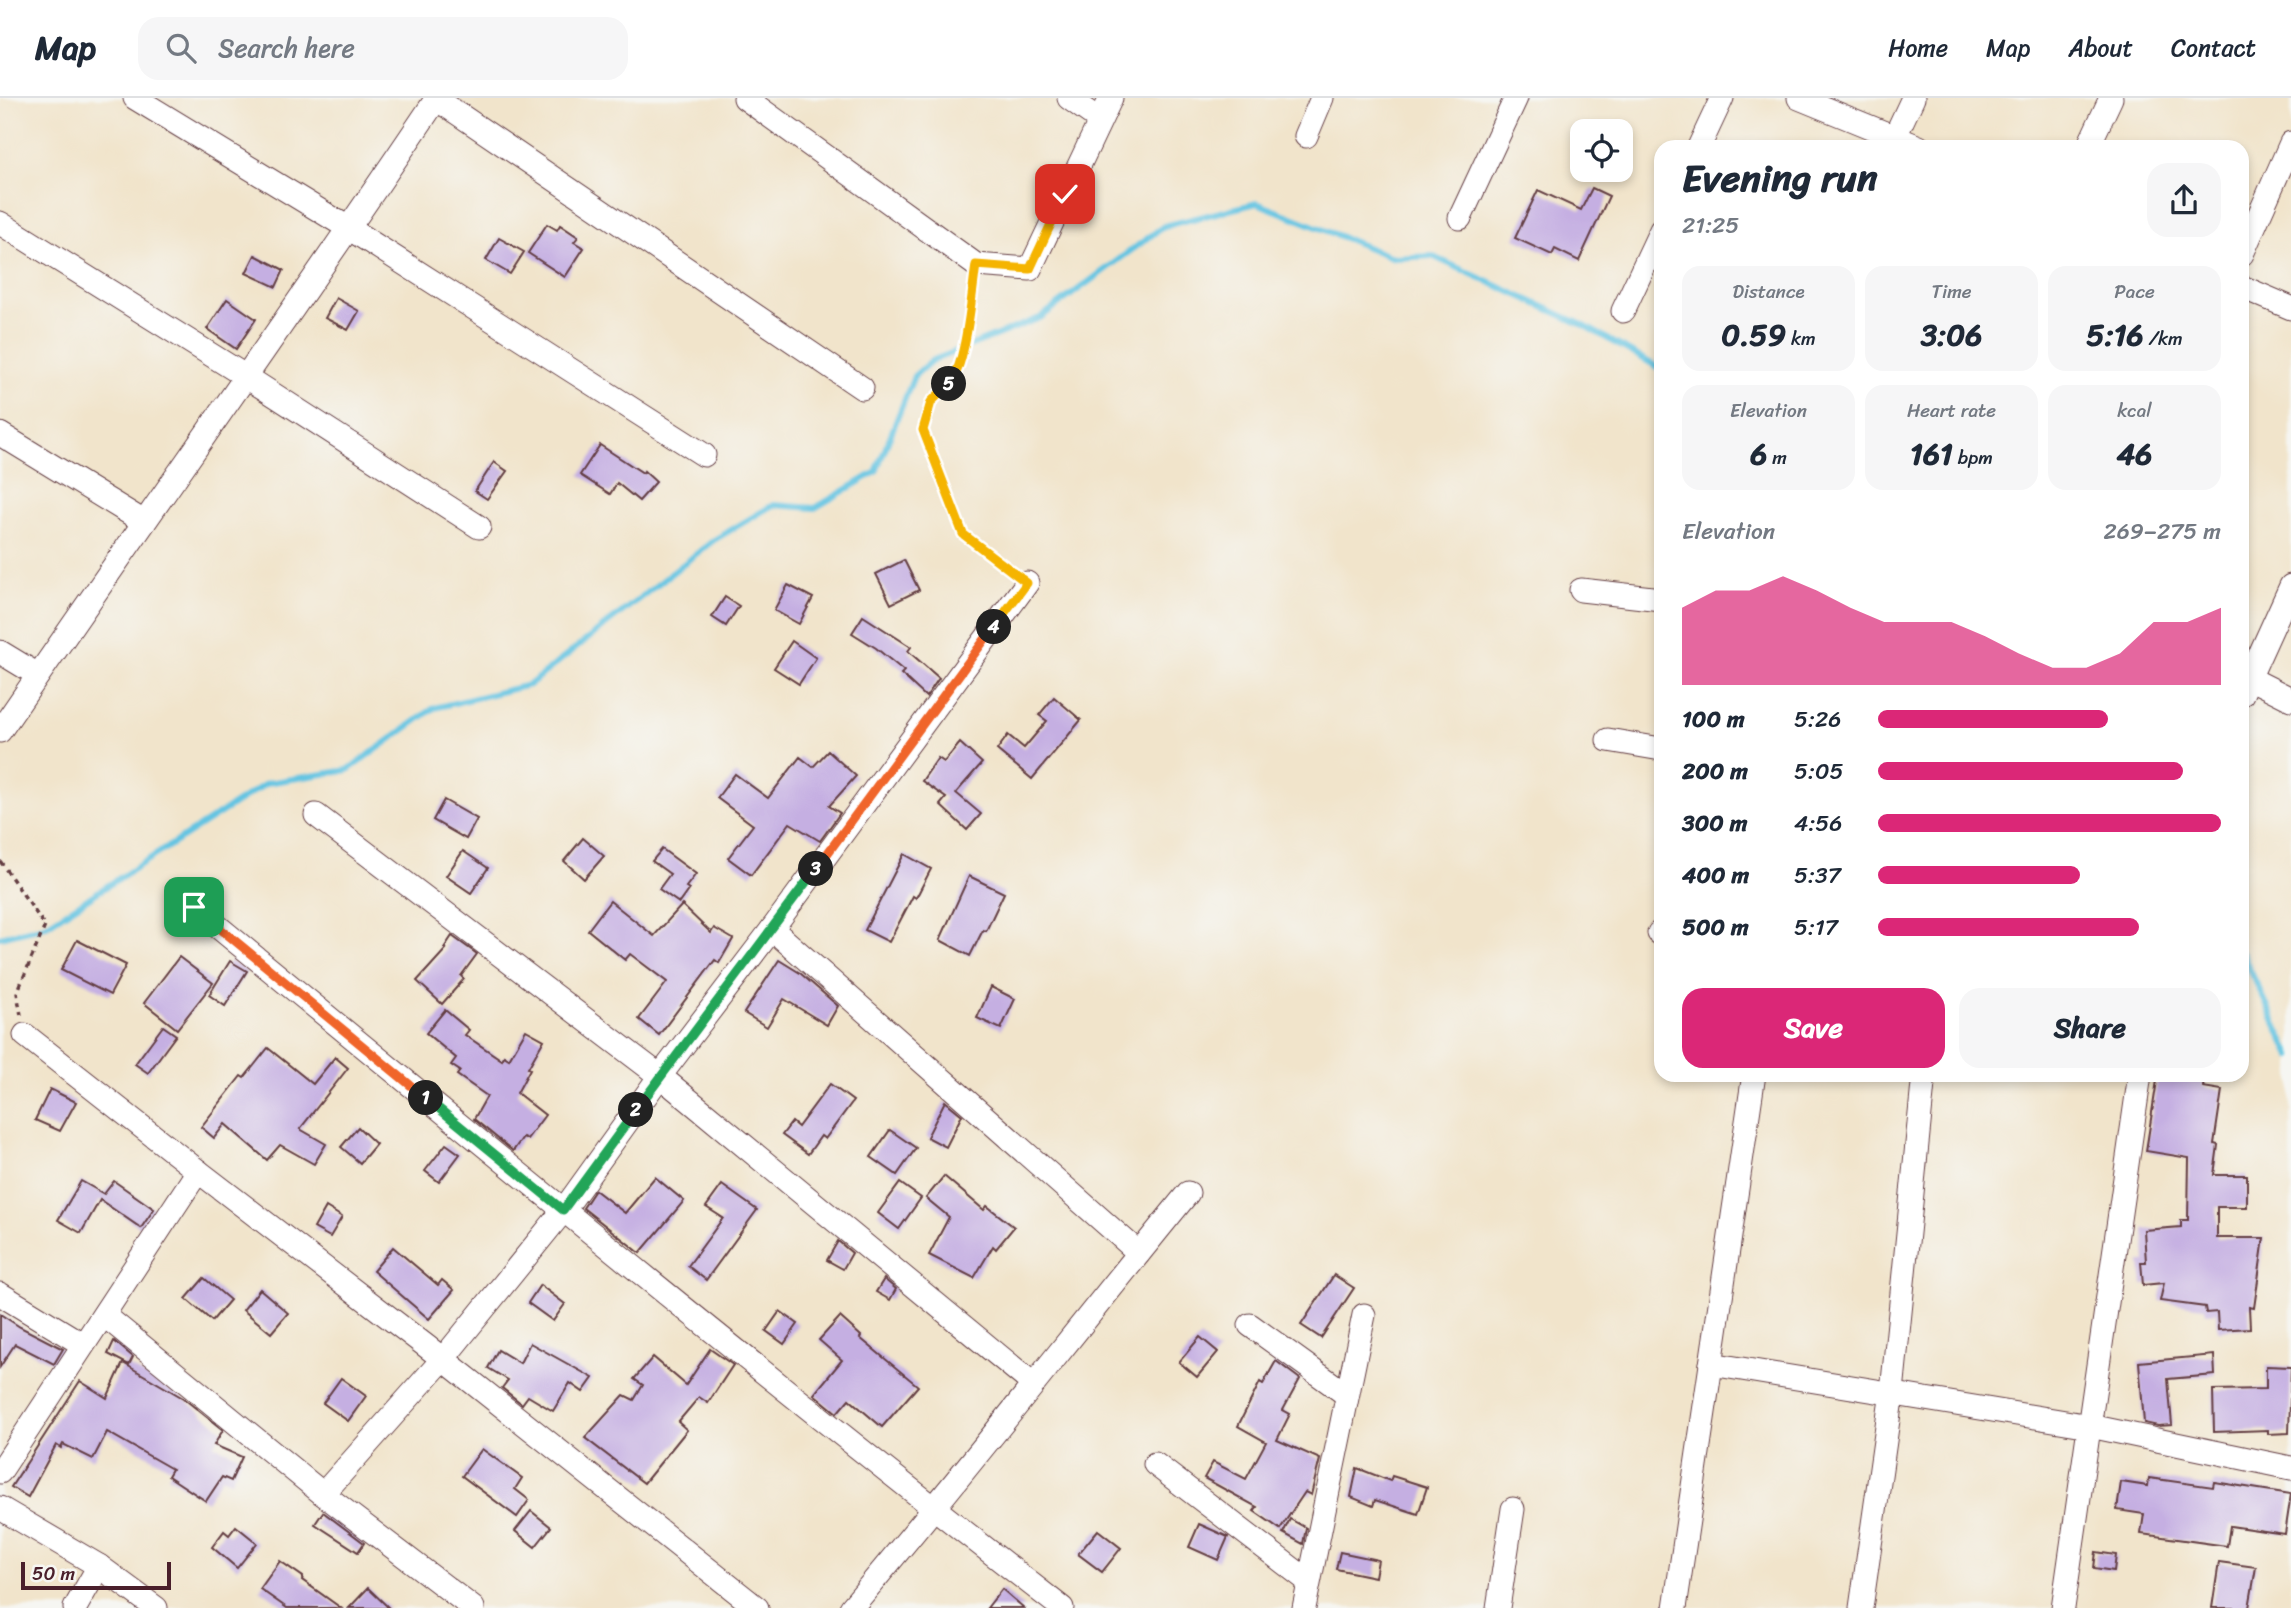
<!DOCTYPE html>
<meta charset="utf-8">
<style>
:root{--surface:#fff;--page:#f6f6f7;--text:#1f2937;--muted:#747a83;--line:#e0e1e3;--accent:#db2777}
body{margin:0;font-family:Sriracha,sans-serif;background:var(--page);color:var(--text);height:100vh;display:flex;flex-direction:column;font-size:26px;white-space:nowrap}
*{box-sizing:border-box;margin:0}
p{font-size:23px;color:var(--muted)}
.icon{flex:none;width:38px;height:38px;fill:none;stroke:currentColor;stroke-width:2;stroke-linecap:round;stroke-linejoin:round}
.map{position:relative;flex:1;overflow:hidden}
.panel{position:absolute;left:1654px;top:42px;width:595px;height:942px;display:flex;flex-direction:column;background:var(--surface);border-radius:21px;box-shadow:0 4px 10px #0003}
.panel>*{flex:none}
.buttons{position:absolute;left:1570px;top:21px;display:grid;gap:14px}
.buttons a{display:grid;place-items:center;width:63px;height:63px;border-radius:14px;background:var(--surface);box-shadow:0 4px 10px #0003;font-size:35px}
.scale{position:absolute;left:21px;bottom:18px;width:150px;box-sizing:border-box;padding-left:7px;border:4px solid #4a1f2b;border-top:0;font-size:19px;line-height:24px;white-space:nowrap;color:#4a1f2b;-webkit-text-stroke:5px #f6f6f2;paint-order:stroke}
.pin{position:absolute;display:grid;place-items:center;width:60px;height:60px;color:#fff;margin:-30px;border-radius:14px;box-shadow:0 4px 10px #0006}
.km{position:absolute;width:35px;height:35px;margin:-18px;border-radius:50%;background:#222;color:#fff;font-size:19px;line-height:35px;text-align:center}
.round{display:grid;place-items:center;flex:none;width:74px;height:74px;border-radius:21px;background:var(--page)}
.overview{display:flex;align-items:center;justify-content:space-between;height:119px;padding:0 28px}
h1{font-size:38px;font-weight:700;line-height:52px}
.figures{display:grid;grid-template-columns:repeat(3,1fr);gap:10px;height:119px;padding:7px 28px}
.figures div{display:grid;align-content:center;border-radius:18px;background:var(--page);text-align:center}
.figures b{font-size:30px;font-weight:700}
.figures small{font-size:19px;font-weight:400}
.figures p{font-size:19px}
.chart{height:196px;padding:14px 28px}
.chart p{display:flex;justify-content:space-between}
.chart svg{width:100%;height:126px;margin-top:7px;fill:var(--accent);opacity:.7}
.action{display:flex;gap:14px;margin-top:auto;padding:14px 28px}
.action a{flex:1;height:80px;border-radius:21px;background:var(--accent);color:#fff;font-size:28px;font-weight:700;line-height:80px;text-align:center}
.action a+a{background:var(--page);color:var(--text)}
ul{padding:0 28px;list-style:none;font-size:23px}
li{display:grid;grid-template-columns:112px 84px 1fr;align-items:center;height:52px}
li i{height:18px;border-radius:9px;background:var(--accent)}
header{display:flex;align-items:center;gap:42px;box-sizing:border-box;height:98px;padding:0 35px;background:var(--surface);border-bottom:2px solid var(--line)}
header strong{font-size:33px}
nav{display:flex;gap:38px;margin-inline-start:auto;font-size:24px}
.search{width:490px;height:63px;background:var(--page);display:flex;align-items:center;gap:18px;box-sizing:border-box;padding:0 24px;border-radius:21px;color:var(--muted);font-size:26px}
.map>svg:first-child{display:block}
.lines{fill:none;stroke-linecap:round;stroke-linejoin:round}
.stream{stroke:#64c4e2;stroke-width:6}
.building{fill:#c5afe2}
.street-casing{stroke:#633d43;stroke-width:25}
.path{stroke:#633d43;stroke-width:3.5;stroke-dasharray:5 5;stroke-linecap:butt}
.street{stroke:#fff;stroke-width:23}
.split-1-casing{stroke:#fff;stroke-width:14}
.split-2-casing{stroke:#fff;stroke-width:14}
.split-3-casing{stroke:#fff;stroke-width:14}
.split-4-casing{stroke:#fff;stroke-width:14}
.split-5-casing{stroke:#fff;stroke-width:14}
.split-6-casing{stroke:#fff;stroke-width:14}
.split-1{stroke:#f0652b;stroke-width:9}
.split-2{stroke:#22a559;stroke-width:9}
.split-3{stroke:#22a559;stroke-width:9}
.split-4{stroke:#f0652b;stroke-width:9}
.split-5{stroke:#f5b400;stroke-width:9}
.split-6{stroke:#f5b400;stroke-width:9}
</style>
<header>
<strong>Map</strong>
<div class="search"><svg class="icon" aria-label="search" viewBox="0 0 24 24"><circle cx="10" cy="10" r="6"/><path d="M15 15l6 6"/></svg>Search here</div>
<nav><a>Home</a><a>Map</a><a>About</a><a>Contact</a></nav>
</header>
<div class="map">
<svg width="2291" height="1510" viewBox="0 0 2291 1510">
<rect width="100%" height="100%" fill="#f6f6f2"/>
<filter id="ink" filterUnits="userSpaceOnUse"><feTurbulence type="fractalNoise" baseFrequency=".0143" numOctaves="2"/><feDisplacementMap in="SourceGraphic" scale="14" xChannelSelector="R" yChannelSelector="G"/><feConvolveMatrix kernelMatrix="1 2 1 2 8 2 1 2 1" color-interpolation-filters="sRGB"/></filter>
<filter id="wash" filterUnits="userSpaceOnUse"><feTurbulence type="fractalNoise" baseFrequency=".00686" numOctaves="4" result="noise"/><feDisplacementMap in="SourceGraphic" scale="28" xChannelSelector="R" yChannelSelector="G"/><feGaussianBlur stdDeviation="1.57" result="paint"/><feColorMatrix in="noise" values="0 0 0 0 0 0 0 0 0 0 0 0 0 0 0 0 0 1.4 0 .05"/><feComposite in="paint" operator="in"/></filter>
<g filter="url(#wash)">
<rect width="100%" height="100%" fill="#f1e4cb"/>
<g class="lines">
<g class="stream">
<path d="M0,839L45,828L267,685L348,672L434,610L529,587L714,442L773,407L815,410L876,374L914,278L931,263L1040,220L1164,128L1257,105L1394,160L1432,158L1583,227L1661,271"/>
<path d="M2242,855L2291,958"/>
</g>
</g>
<g id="blocks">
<g class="building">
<path d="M1592,90L1609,98L1579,163L1555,151L1552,157L1515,140L1538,92L1581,112Z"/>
<path d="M547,126L557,132L560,127L578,139L574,144L584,150L565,179L528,155Z"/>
<path d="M499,140L524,154L510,176L486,162Z"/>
<path d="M255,157L284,172L276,189L246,175Z"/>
<path d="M336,200L359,213L348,232L325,220Z"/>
<path d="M227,201L256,221L236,251L207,231Z"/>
<path d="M600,347L643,375L644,373L656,384L639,403L617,385L610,396L580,377Z"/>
<path d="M494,364L507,373L487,401L475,393Z"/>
<path d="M904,462L919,492L891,506L876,476Z"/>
<path d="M788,487L813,500L799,526L774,512Z"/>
<path d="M725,499L739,508L726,528L712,519Z"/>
<path d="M863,518L911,549L908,553L939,580L926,599L901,576L904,573L876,550L852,535Z"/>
<path d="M792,543L816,560L799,586L774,570Z"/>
<path d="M1054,599L1081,622L1032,681L997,652L1008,637L1024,650L1047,623L1039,617Z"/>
<path d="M960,645L982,665L956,695L981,716L967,732L940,707L946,700L922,683L938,660L944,664Z"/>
<path d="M828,653L856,678L829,708L840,715L820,743L790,725L751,777L728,760L753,727L717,700L735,676L768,700L800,659L813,669Z"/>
<path d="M444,702L477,721L466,741L433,722Z"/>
<path d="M583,740L604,758L584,781L564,763Z"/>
<path d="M662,751L696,776L686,789L689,791L679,805L659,791L670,776L652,763Z"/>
<path d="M463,753L488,770L471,795L446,778Z"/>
<path d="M904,756L931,771L916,800L913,798L889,844L865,832Z"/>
<path d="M969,778L1004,795L986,833L983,832L970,858L940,842Z"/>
<path d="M610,803L654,838L682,807L711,835L714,830L733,841L719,865L715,862L659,937L639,921L667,884L630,856L625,862L588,832Z"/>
<path d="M452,838L477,856L461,878L464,881L442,906L417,883L446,851L444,850Z"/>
<path d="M77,842L126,867L110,897L61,872Z"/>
<path d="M179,859L213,885L177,931L144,905Z"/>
<path d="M779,862L800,875L838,908L827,927L784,901L767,929L744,915Z"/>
<path d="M230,863L247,873L225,908L209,897Z"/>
<path d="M991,889L1015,901L1001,931L977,920Z"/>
<path d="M445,912L469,932L465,937L502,962L504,958L509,961L526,932L544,942L528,970L530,971L517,995L545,1017L527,1041L523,1039L513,1053L474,1021L487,998L457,977L460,973L451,967L456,960L426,935Z"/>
<path d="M163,928L176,937L148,975L135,966Z"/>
<path d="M268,950L313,986L335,959L348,970L300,1031L326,1046L314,1066L280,1047L267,1062L225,1026L214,1040L201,1029L241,978L244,980Z"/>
<path d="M2158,976H2205L2203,989L2222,992L2214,1046L2218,1047L2214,1077H2247V1109H2217V1140H2264L2254,1210L2249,1209L2250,1230L2218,1232L2217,1214L2206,1215L2205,1209L2160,1203L2164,1185L2143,1187L2141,1164H2146L2144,1132L2181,1129V1122H2188L2189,1060L2146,1053Z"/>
<path d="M830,986L853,1003L825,1041L821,1038L808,1056L782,1037L792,1024L798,1029Z"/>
<path d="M50,991L76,1004L60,1033L35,1022Z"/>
<path d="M945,1003L962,1017L946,1049L927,1039Z"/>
<path d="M358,1029L376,1046L360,1065L341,1049Z"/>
<path d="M890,1032L916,1050L897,1077L871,1059Z"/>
<path d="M446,1046L460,1056L439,1084L425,1073Z"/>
<path d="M944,1078L984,1112L987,1108L1014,1129L996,1151L993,1148L974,1180L929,1157L949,1119L926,1100Z"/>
<path d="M655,1079L684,1103L640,1155L583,1110L595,1092L625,1115Z"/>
<path d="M81,1083L104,1096L114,1083L154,1111L141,1130L100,1102L81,1135L58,1122Z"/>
<path d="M900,1085L921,1100L899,1131L878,1115Z"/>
<path d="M722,1087L757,1112L706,1182L688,1168L723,1120L706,1109Z"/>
<path d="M326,1109L342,1119L330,1139L314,1130Z"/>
<path d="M838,1143L852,1155L843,1171L827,1162Z"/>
<path d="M393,1149L438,1187L442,1182L454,1192L429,1221L373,1173Z"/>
<path d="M1334,1177L1354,1190L1321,1240L1301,1227Z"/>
<path d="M204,1180L230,1202L212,1223L186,1201Z"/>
<path d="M884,1181L896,1191L890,1202L876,1194Z"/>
<path d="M540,1187L565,1206L553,1223L528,1205Z"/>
<path d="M260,1191L288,1215L271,1235L243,1212Z"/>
<path d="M780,1213L798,1226L784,1246L766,1233Z"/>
<path d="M0,1216L20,1229L63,1251L54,1266L15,1246L0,1269Z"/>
<path d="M840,1219L861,1238L860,1240L918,1288L882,1329L849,1301L837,1315L814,1296L842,1262L819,1242Z"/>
<path d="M1200,1239L1218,1254L1197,1279L1179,1264Z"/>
<path d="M114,1243L133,1259L129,1267L108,1256Z"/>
<path d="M530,1245L593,1280L583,1294L570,1285L553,1313L528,1298L522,1306L502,1290L508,1282L488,1270L498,1252L520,1265Z"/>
<path d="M710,1251L733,1267L708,1305L699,1299L678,1324L687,1332L644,1385L585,1340L624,1297L634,1302L643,1287L634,1281L653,1259L686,1287Z"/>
<path d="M2214,1257L2215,1277L2168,1281L2172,1327L2158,1328L2144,1325L2139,1264Z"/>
<path d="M1276,1263L1300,1281L1283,1312L1290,1316L1277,1342L1320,1361L1311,1397L1305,1394L1280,1431L1254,1413L1257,1409L1204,1380L1213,1364L1246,1381L1266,1344L1238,1328L1260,1284L1263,1286Z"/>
<path d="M123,1265L183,1300L223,1332L214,1347L242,1359L231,1383L222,1379L206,1403L168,1378L172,1371L107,1334L93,1361L63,1346L61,1350L56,1347L28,1399L11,1389L80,1283L107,1300Z"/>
<path d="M2266,1268L2291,1269L2289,1335L2268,1336V1332L2214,1334L2213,1292L2266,1291Z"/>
<path d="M341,1280L366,1298L348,1323L323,1305Z"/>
<path d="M482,1351L522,1380L515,1391L529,1402L517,1419L462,1378Z"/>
<path d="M1357,1370L1390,1383L1392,1378L1427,1389L1418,1416L1375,1402L1373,1408L1351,1399Z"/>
<path d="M2149,1380L2213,1389L2214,1384L2291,1396L2285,1436L2230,1428L2227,1448L2141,1436L2144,1416L2117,1412L2121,1384L2148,1388Z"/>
<path d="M531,1413L551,1429L535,1449L515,1433Z"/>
<path d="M323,1414L364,1445L358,1454L315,1426Z"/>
<path d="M1290,1421L1306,1430L1303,1446L1283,1435Z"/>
<path d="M1199,1426L1228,1439L1218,1462L1189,1449Z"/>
<path d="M236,1428L257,1445L237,1470L212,1449L224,1433L229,1437Z"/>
<path d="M1098,1432L1121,1450L1102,1474L1078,1456Z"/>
<path d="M1340,1454L1378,1462L1375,1479L1336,1471Z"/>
<path d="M2096,1454L2116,1457L2114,1473L2094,1470Z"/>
<path d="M280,1463L303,1479L302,1482L341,1510H287L260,1491Z"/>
<path d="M2219,1464L2256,1469L2249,1510H2212Z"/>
<path d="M368,1490L389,1510H349Z"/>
<path d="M1002,1491L1024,1510H987Z"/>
</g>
</g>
</g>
<g filter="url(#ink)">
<use href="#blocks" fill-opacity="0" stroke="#633d43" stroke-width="2"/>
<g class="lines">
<g class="street-casing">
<g id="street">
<path d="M135,0L350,131L704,357"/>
<path d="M435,0L862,290"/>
<path d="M745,0L976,167L1030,171L1111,0"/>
<path d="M1069,0L1100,22"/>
<path d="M1799,0L1919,49"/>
<path d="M1306,38L1322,0"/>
<path d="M1699,49L1722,0"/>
<path d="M1890,49L1913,0"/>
<path d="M2088,49L2111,0"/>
<path d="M1460,120L1516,0"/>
<path d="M0,125L245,278L479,429"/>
<path d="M2242,156L2291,45"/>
<path d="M2242,189L2291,210"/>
<path d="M1623,213L1661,132"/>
<path d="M0,336L144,424"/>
<path d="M1581,492L1661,501"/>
<path d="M0,554L38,577"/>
<path d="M2249,580L2291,601"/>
<path d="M2242,596L2291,488"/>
<path d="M0,633C145,421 294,213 437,0"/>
<path d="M1608,642L1661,651"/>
<path d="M316,717L660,978L1033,1286"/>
<path d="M194,809C481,1045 768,1282 1062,1510"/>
<path d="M772,831L1139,1155"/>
<path d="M1659,835H1661"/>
<path d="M25,937L198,1073L443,1261L757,1510"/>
<path d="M0,1196L82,1246"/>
<path d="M104,1217L323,1396L473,1510"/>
<path d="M1250,1227L1347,1297"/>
<path d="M1711,1266L2090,1328L2291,1370"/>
<path d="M1155,1366L1308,1483"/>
<path d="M0,1374L198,1073"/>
<path d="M323,1396L443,1261L563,1113L660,978L772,831L1027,485"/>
<path d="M0,1410L99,1468L156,1510"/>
<path d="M75,1510L99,1468"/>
<path d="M851,1510C966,1374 1075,1233 1188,1095"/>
<path d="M1304,1510L1364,1217"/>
<path d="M1498,1510L1513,1411"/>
<path d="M1675,1510L1754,976"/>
<path d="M1861,1510L1892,1294L1924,976"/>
<path d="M2063,1510L2140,976"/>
</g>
</g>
<g class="path">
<path d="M973,189L963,251L954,281L931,304L923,332L963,436L1011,473"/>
<path d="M0,763L45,828L17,895L21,917"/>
</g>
<use href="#street" class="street"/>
</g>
</g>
<g class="lines" filter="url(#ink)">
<g class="split-1-casing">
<path id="split-1" d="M194,809L426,1000"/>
</g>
<g class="split-2-casing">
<path id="split-2" d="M426,1000L563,1112L636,1012"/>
</g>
<g class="split-3-casing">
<path id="split-3" d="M636,1012L816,771"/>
</g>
<g class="split-4-casing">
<path id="split-4" d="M816,771L994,529"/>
</g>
<g class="split-5-casing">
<path id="split-5" d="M949,286L931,304L923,332L963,436L1027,485L994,529"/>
</g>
<g class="split-6-casing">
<path id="split-6" d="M949,286C966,270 972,193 976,167L1030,171L1065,96"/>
</g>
<use href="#split-1" class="split-1"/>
<use href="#split-2" class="split-2"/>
<use href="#split-3" class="split-3"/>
<use href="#split-4" class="split-4"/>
<use href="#split-5" class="split-5"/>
<use href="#split-6" class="split-6"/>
</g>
</svg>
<div class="buttons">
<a><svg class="icon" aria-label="locate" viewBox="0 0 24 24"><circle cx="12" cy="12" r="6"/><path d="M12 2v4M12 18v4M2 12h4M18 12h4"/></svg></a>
</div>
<div class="scale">50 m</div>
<div class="pin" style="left:194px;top:809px;background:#1e9e55"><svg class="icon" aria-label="arrive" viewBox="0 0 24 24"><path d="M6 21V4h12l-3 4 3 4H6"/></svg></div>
<div class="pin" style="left:1065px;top:96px;background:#d93025"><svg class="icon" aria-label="check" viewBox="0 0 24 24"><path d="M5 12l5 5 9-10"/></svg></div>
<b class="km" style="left:426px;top:1000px">1</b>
<b class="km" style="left:636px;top:1012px">2</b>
<b class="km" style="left:816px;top:771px">3</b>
<b class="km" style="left:994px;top:529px">4</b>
<b class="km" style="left:949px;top:286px">5</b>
<section class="panel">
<div class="overview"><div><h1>Evening run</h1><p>21:25</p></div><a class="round"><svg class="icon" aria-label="share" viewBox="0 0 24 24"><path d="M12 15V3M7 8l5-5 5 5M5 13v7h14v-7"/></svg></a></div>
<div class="figures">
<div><p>Distance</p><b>0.59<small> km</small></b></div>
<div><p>Time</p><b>3:06</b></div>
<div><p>Pace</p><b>5:16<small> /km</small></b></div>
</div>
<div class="figures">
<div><p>Elevation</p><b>6<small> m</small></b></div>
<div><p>Heart rate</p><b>161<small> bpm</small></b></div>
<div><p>kcal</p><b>46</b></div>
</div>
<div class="chart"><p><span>Elevation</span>269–275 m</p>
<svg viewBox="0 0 160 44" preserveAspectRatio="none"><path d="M0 44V17L10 11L20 11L30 6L40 11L50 17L60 22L70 22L80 22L90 27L100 33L110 38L120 38L130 33L140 22L150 22L160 17V44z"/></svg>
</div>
<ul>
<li><b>100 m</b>5:26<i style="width:67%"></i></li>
<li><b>200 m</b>5:05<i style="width:89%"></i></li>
<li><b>300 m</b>4:56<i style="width:100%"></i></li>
<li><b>400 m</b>5:37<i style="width:59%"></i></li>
<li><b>500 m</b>5:17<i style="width:76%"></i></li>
</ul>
<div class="action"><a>Save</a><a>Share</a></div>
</section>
</div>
